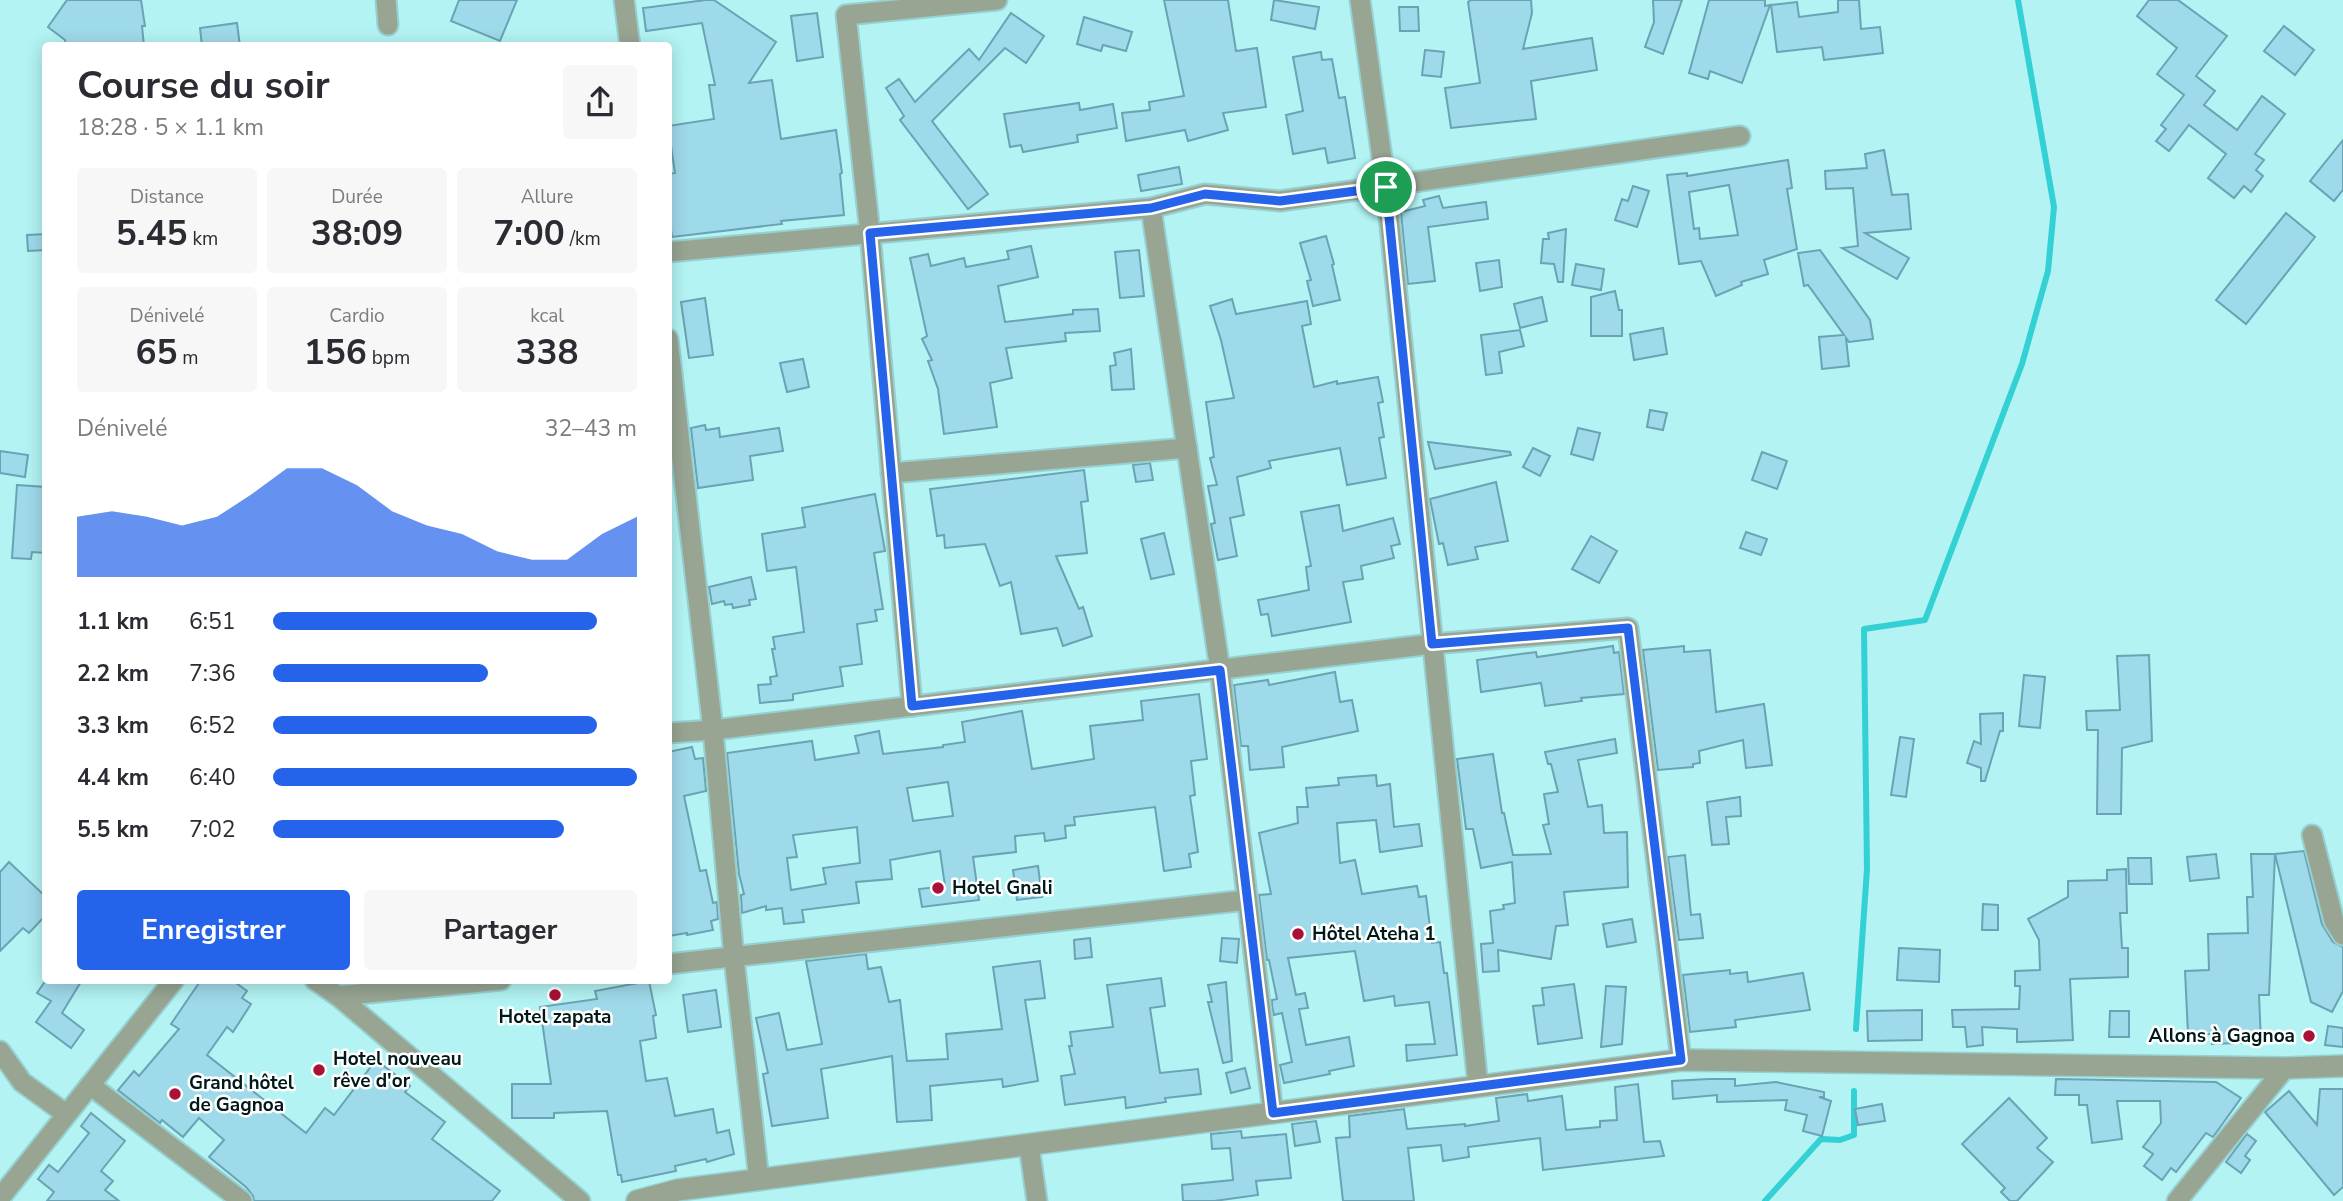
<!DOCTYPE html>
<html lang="fr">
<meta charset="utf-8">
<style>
:root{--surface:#fff;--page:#f7f7f7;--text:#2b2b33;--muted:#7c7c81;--accent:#2563eb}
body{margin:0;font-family:"Nunito Sans",sans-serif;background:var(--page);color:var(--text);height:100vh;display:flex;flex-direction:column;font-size:26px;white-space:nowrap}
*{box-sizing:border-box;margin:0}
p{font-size:23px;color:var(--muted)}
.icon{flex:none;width:38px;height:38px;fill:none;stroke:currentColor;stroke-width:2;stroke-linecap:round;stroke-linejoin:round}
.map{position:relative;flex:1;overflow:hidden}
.side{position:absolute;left:42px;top:42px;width:630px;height:942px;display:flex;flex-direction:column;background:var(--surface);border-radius:7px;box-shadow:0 4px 18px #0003}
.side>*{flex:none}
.pin{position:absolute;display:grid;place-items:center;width:60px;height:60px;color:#fff;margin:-30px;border:4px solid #fff;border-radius:50%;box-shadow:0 2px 7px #0007}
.round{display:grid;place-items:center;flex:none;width:74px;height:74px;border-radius:7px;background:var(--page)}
.overview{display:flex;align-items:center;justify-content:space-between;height:119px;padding:0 35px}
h1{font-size:38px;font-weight:700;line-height:52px}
.metrics{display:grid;grid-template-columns:repeat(3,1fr);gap:10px;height:119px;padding:7px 35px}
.metrics div{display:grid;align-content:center;border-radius:7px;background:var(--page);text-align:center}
.metrics b{font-size:35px;font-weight:700}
.metrics small{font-size:19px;font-weight:400}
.metrics p{font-size:19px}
.chart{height:196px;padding:14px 35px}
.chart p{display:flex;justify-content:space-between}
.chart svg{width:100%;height:126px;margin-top:7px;fill:var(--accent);opacity:.7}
.action{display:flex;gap:14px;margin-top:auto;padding:14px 35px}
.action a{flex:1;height:80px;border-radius:7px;background:var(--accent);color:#fff;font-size:28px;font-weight:700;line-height:80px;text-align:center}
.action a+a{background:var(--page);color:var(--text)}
ul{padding:0 35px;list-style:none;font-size:23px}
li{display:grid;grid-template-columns:112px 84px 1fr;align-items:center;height:52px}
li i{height:18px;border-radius:9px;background:var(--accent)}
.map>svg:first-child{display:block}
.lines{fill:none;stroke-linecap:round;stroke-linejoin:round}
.stream{stroke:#33d1d3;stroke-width:6}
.building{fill:#9fdaea;stroke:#6aa3b3;stroke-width:2;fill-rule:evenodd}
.minor-casing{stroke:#96d0d0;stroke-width:23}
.tertiary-casing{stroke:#96d0d0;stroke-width:24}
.minor{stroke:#98a593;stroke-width:19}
.tertiary{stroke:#98a593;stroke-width:21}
.route-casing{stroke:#fff;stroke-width:14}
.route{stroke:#2563eb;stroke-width:9}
.poi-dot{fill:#a91137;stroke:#fff;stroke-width:2.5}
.labels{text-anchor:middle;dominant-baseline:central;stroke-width:5;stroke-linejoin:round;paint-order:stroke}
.poi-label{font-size:19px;font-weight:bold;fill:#001919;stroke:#fff;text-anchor:start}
</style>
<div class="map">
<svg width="2343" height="1201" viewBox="0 0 2343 1201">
<rect width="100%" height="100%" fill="#b3f3f3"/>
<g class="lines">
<g class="stream">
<path d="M1856,1029L1867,869L1864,629L1925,620L2022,364L2048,271L2054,207L2018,0"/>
<path d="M1765,1201L1821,1139L1840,1140L1854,1135V1091"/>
</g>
</g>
<g class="building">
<path d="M67,0H141L145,26H142L144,46H66L65,40L48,27Z"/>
<path d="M459,0H517L500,41L451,21Z"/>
<path d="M706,0H714L776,42L749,83L772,80L781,139L836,130L842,173L840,174L844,215L781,221L782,224L672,237L668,210V174L675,173L668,126L714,119L709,85H715L702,23L646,31L643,8Z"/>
<path d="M1164,0H1228L1236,51L1257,48L1266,107L1223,113L1228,130L1188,141L1185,130L1126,141L1122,113L1150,110L1149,102L1184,96Z"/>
<path d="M1274,0L1319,7L1315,29L1271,20Z"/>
<path d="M1471,0H1531L1532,13L1523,49L1592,38L1597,70L1531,81L1536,119L1451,128L1445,88L1480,83L1468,2Z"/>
<path d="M1653,0H1682L1663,54L1645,47L1654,22Z"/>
<path d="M1709,0H1765V6L1770,5L1742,83L1710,71L1708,79L1689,73Z"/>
<path d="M1838,0H1859L1861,29L1880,27L1883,53L1824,60L1822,47L1777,52L1771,5L1797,2L1799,17L1838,12Z"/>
<path d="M2149,0H2178L2227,36L2196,76L2215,91L2204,105L2237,130L2262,96L2285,114L2255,154L2264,160L2256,170L2263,176L2251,192L2244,186L2234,198L2208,178L2226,154L2189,125L2169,151L2156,141L2166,129L2161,125L2184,95L2157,74L2177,48L2137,16Z"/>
<path d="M1399,7H1418L1419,31H1400Z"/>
<path d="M817,13L823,57L797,61L791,16Z"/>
<path d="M1011,13L1044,36L1026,63L1005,48L932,121L988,194L968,209L900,120L904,116L886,88L899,79L915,102L969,49L979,60Z"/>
<path d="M1084,17L1132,32L1126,51L1103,45L1101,51L1077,44Z"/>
<path d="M237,23L240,46H202L200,28Z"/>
<path d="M2284,26L2314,50L2295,75L2264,51Z"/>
<path d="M1425,50L1444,52L1441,77L1422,75Z"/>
<path d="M1321,52L1322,60L1332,59L1339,98L1345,97L1355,158L1328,163L1325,148L1293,154L1286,115L1303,111L1293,57Z"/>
<path d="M1079,103L1080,110L1113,104L1117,128L1077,135L1078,142L1023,152L1021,145L1010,147L1004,114Z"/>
<path d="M2343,140V190L2334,201L2310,181Z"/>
<path d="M1884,150L1892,195L1908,194L1911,229L1865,233L1909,258L1897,279L1842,248L1858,246L1853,188L1826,189L1825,171L1867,168L1865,154Z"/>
<path d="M1788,160L1792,188L1787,189L1797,249L1764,260L1768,274L1741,282L1742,285L1716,296L1701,261L1679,264L1667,175L1687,173V176ZM1729,185L1738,235L1700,239L1699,228L1694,229L1689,192Z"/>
<path d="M1179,167L1182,184L1141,191L1138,175Z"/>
<path d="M1633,186L1649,191L1637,227L1615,220L1622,199L1628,201Z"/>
<path d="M1439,196L1443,208L1486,202L1488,219L1428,227L1435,281L1408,284L1401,212L1425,206L1423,200Z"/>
<path d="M2286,213L2315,237L2246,324L2216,300Z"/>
<path d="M1566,229L1563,282H1558L1554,264L1541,263L1543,239H1549L1548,233Z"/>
<path d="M46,234V250L28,251L27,235Z"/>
<path d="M1326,236L1334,264L1332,265L1340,300L1313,306L1307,281L1311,280L1300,243Z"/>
<path d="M1031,246L1038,277L998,286L1005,322L1073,314V310L1098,309L1100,331L1065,333L1066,341L1006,348L1012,378L990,383L997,427L944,434L938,389L928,361L932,360L922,339L927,336L910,258L928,254L931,266L964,258L966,267L1009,259L1007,251Z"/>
<path d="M1139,250L1144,296L1120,298L1115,252Z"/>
<path d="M1820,250L1870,320L1873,339L1849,342L1846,338L1849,366L1822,369L1819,337L1844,335L1808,285L1804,286L1798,253Z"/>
<path d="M1499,260L1502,287L1480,291L1476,263Z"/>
<path d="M1576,264L1604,269L1601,290L1572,285Z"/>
<path d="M1615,291L1619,310H1622V336H1591V297Z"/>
<path d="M1542,297L1547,321L1520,328L1514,304Z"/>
<path d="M705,298L713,355L689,358L681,302Z"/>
<path d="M1232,299L1236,314L1307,301L1311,324L1302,326L1314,387L1337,381V384L1378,377L1383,402L1378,403L1384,437L1379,438L1386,478L1347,485L1340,448L1269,461L1271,468L1237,477L1244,515L1230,518L1237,556L1218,560L1211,524L1215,523L1208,486L1217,485L1210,458L1214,457L1206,402L1234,398L1221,340L1210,306Z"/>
<path d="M1663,328L1667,354L1634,360L1630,334Z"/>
<path d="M1520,330L1524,346L1499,352L1502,373L1486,375L1481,335Z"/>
<path d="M1131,349L1134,389L1112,390L1110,366L1116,365L1114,353Z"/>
<path d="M803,359L809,387L787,392L780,363Z"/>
<path d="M1650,410L1667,413L1663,430L1647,427Z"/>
<path d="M705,425L706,430L719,428L720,437L779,428L783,451L750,456L753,480L698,488L691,428Z"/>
<path d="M1578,428L1600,433L1593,460L1571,454Z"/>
<path d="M1428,442L1510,452L1511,455L1435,469Z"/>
<path d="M1533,448L1550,456L1540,476L1523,467Z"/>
<path d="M0,451L28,455L25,477L0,473Z"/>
<path d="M1762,452L1787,461L1777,489L1752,480Z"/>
<path d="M1150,463L1153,480L1136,482L1133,465Z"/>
<path d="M1084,470L1088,501L1081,502L1087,553L1056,556L1079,609L1083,607L1092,636L1063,646L1057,628L1021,634L1011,582L1000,586L985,544L945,548L944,535L937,536L930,489Z"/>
<path d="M1496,482L1508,541L1475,547L1478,559L1448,565L1443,543L1439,544L1430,499Z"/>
<path d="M17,485L46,487V553L32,552L31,559L12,558Z"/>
<path d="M875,494L885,551L874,553L883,609L875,610L877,621L857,624L862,664L840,667L843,686L793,694V700L760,703L758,685L771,684L770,677L777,676L772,649H775L773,637L804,632L796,567L767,571L762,534L805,527L802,508Z"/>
<path d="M1339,505L1343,531L1393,518L1400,544L1391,546L1394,558L1361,566L1363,579L1343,582L1351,622L1272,636L1268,614L1261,615L1258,600L1309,590L1306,567L1311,566L1301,512Z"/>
<path d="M1746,532L1767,539L1761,555L1740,548Z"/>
<path d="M1164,533L1174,574L1151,579L1141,539Z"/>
<path d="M1591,536L1617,551L1599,583L1572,569Z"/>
<path d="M751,577L756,599L749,600L750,605L733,608L732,604L725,605L724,601L712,604L709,587Z"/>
<path d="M1613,646L1614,653L1619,652L1624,694L1581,698L1582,701L1545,706L1541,683L1481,692L1477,660L1536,652L1537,657Z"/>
<path d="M1684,646V652L1710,650L1716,712L1764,704L1772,765L1746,768L1743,740L1699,751L1700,763L1693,764V767L1658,770L1643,650Z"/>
<path d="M2149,655L2152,741L2122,748L2121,814H2097L2098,730H2087L2086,711L2120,710L2117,656Z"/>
<path d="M1335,672L1340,702L1352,700L1358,731L1282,747L1284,767L1250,770L1248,746H1241L1234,685L1268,680L1269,685Z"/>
<path d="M2024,675L2045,677L2040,728L2019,726Z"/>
<path d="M1199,694L1207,759L1191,761L1195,795L1190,796L1198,852L1189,854L1191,867L1164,871L1155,807L1074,817L1075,825L1065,826L1066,838L1045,841L1044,833L1015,836L1016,852L973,857L979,900L922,907L919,889L945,886L940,851L890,860L892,879L856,882L859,903L802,910L804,922L784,924L782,908L766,910V906L742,913L741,895L744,894L739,874L727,753L812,741L815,760L859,753L855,736L879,731L883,754L943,747V745L965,742L962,722L1022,711L1032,769L1094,759L1090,726L1143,720L1141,701ZM948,782L953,816L913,821L907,788ZM857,827L860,863L823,868L826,884L791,890L787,858L797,857L793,835Z"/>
<path d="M2003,713V731H2000L1985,781H1981V768L1967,763L1974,741L1981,744L1980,714Z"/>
<path d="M1900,737L1914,739L1906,797L1891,795Z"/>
<path d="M1615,739L1617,753L1578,760L1588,807L1602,805L1604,833L1627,832L1628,887L1564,892L1568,925L1556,926L1551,959L1498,950L1499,971L1483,972L1481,944L1493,943L1490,911L1504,909L1503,905L1515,903L1512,862L1481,868L1473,829H1466L1457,759L1493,754L1502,813H1504L1513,855L1551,854L1543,825L1549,824L1544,794L1558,792L1551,764H1548L1545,752Z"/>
<path d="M692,747L695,759L703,758L706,791L684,796L700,871L706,870L713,903L717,902L718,919L711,921L713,930L687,935V933L668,936V752Z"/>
<path d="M1376,775L1377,786L1390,784L1394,827L1419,824L1422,846L1380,852L1376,820L1337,823L1340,863L1355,860L1362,894L1417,886L1419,897L1426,896L1432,943L1440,942L1444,973H1447L1457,1055L1407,1061L1406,1045L1435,1044L1429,1002L1395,1006L1394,996L1364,1001L1355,951L1288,958L1296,995L1305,993L1308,1008L1299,1009L1306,1045L1349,1037L1354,1066L1329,1071L1330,1074L1284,1083L1280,1065L1292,1062L1282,1013L1274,1015L1272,1006V1000L1277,999L1269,960H1267L1259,895L1271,894L1259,833L1298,823L1297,807H1308L1306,788L1339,785L1338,778Z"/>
<path d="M1740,797L1741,816L1726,817L1729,844L1712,845L1707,802Z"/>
<path d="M2304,851L2322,924L2333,942L2343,947V991L2332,1012L2311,1002L2275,854Z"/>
<path d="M2216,854L2219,878L2190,881L2187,857Z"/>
<path d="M2251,854H2275L2269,995H2259L2261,1042L2212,1044V1034H2188L2185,971L2209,970L2208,934L2248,933L2247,897H2253Z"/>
<path d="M1685,855L1691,915L1700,914L1703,938L1679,940L1668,857Z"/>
<path d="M2128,858H2151L2152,884H2129Z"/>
<path d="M9,862L46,897V915L29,933L23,928L0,951V872Z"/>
<path d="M1038,866L1042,897L1017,900L1013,870Z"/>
<path d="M2126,869L2127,913H2120L2122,948H2128V977L2070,979L2073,1040L2017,1042V1029L1982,1027L1983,1045L1967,1047L1965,1027H1953L1952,1010L2019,1009L2020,986H2015V971L2040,970L2039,940L2028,919L2068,897V881L2107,880V870Z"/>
<path d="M1983,904L1998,905V930H1982Z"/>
<path d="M1632,919L1636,942L1607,947L1603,924Z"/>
<path d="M1090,938L1092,957L1075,959L1074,940Z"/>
<path d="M1222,938L1239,939L1237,963L1220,961Z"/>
<path d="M1899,948L1940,950L1939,982L1897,980Z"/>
<path d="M866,954L868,969L881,967L889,1002L900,1000L907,1061L948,1059L946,1034L1002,1029L993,967L1040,961L1045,998L1025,1000L1038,1081L1003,1087L1002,1079L930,1086L932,1120L897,1122L892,1056L821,1069L828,1118L772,1126L763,1074L768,1073L756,1018L779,1013L787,1050L822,1044L806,961Z"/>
<path d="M1730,970V974L1747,972L1748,982L1803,973L1810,1010L1735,1020L1736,1027L1690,1032L1683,975Z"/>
<path d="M1161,978L1165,1006L1150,1008L1160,1073L1198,1069L1201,1094L1165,1098L1166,1102L1126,1108L1125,1097L1065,1105L1061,1076L1075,1074L1069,1046H1072L1070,1032L1113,1027L1107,985Z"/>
<path d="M46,980H82L62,1013L84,1030L71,1048L36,1022L51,1001L37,993Z"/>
<path d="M201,980H232L247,991L242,998L251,1004L233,1032L227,1027L207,1055L306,1133L325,1108L334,1115L376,1060L410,1086L405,1092L445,1122L432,1139L500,1191L492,1201H254L253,1196L246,1187L209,1157L224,1140L199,1118L183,1137L162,1120L160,1123L118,1090L134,1071L139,1076L179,1029L171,1024Z"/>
<path d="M649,981L656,1015L653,1016L656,1038L640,1041L646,1081L667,1078L675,1116L713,1109L717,1133L729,1130L734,1154L707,1162L706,1159L675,1166L676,1171L622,1182L621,1175H618L607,1111L554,1113V1118H512V1084H551L540,1007L597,999L595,991Z"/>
<path d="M1226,982L1232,1061L1223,1063L1208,1002H1212L1208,985Z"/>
<path d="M1574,984L1582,1038L1538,1044L1533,1006L1544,1005L1542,988Z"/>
<path d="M1606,986L1626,987L1622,1044L1601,1047Z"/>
<path d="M716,990L721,1027L688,1032L683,995Z"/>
<path d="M1922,1010V1040L1868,1041L1867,1011Z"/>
<path d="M2110,1011H2129V1037H2109Z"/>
<path d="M2328,1026L2343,1028V1047L2325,1045Z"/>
<path d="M1245,1068L1250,1088L1231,1093L1226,1073Z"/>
<path d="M1709,1079H1735V1086L1776,1082L1824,1092V1097H1819L1831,1101L1822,1136L1803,1131L1807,1115L1785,1110L1787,1100L1717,1102V1095L1673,1099L1672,1081Z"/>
<path d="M2056,1079L2216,1082L2241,1098L2213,1137L2206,1133L2176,1172L2171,1168L2162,1180L2144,1166L2153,1154L2143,1147L2161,1123L2160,1101H2117L2122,1139L2092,1143L2087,1105H2079V1095H2055Z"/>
<path d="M1638,1084L1644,1142L1660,1141L1664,1156L1543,1170L1540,1138L1468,1147L1469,1157L1443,1161L1441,1145L1408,1148L1414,1201H1343L1336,1138L1350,1137L1349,1116L1404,1109L1407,1129L1465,1124V1126L1499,1121L1496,1098L1527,1094L1528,1101L1562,1096L1566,1130L1600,1127V1121L1617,1120L1615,1087Z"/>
<path d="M2320,1089H2343V1187L2334,1195L2265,1112L2289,1091L2317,1125Z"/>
<path d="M2009,1098L2047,1138L2037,1148L2053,1162L2017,1201H2010L2001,1192L2005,1188L1962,1144Z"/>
<path d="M1882,1104L1885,1121L1858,1125L1855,1109Z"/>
<path d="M91,1113L125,1141L101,1171L113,1181L105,1190L119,1201H47L54,1192L38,1179L49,1165L58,1172L89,1133L81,1126Z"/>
<path d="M1316,1121L1320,1142L1295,1146L1292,1124Z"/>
<path d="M1241,1131L1242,1138L1286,1134L1291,1178L1256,1181L1258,1195L1214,1201H1183L1182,1185L1233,1180L1230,1148L1212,1149L1211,1134Z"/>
<path d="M2247,1134L2256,1141L2245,1156L2250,1160L2241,1173L2226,1162Z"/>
</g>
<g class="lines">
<g class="minor-casing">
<g id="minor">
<path d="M386,0L388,25"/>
<path d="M624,0L630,46"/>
<path d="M1360,0L1386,187L1478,1086"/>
<path d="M1151,208L1220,670L1273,1113"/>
<path d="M668,252L1151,208L1205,194L1280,201L1740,136"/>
<path d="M668,339L713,730L734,958L759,1180"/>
<path d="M891,473L1187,448"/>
<path d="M912,706L870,233L846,15L997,0"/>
<path d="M668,733L713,730L1432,644L1628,628L1681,1060"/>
<path d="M2312,835L2334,921L2343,935"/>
<path d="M668,964L1247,900"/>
<path d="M315,980L338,996L580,1201"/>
<path d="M338,996L501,980"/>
<path d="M0,1051L22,1082L66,1114"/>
<path d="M90,1085L242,1201"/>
<path d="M1029,1146L1037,1201"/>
<path d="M0,1198L174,980"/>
<path d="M2177,1201L2285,1068"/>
</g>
</g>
<g class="tertiary-casing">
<path id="tertiary" d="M637,1201L678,1190L1681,1060L2285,1068L2343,1066"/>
</g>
<use href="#minor" class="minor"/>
<use href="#tertiary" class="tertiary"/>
</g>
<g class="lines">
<g class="route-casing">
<path id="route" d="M1386,187L1432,644L1628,628L1681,1060L1273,1113L1220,670L912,706L870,233L1151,208L1205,194L1280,201Z"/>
</g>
<use href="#route" class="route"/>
</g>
<g class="poi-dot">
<circle cx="938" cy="888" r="7"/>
<circle cx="1298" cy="934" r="7"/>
<circle cx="555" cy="995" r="7"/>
<circle cx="2309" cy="1036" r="7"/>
<circle cx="319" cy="1070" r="7"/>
<circle cx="175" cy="1094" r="7"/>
</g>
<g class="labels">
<g class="poi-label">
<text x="952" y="888">Hotel Gnali</text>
<text x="1312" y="934">Hôtel Ateha 1</text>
<text x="555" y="1017" text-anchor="middle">Hotel zapata</text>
<text x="2295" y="1036" text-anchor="end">Allons à Gagnoa</text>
<text x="333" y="1059">Hotel nouveau<tspan x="333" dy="22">rêve d'or</tspan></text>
<text x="189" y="1083">Grand hôtel<tspan x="189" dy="22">de Gagnoa</tspan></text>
</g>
</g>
</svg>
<div class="pin" style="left:1386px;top:187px;background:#1e9e55"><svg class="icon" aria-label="arrive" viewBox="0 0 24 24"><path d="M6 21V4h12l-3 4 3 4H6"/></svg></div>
<section class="side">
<div class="overview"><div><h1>Course du soir</h1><p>18:28 · 5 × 1.1 km</p></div><a class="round"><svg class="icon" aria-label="share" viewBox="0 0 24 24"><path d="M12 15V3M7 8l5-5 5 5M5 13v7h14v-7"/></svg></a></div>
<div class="metrics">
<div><p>Distance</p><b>5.45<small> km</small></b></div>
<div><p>Durée</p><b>38:09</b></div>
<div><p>Allure</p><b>7:00<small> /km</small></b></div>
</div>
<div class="metrics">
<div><p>Dénivelé</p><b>65<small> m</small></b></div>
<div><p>Cardio</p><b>156<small> bpm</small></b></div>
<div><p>kcal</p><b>338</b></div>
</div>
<div class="chart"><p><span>Dénivelé</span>32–43 m</p>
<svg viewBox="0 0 160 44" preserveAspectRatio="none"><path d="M0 44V23L10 21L20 23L30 26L40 23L50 15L60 6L70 6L80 12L90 21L100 26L110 29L120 35L130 38L140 38L150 29L160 23V44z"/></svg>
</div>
<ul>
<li><b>1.1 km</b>6:51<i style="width:89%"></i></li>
<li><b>2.2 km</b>7:36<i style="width:59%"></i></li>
<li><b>3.3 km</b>6:52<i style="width:89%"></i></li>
<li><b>4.4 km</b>6:40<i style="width:100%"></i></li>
<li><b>5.5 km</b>7:02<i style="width:80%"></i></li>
</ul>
<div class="action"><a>Enregistrer</a><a>Partager</a></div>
</section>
</div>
